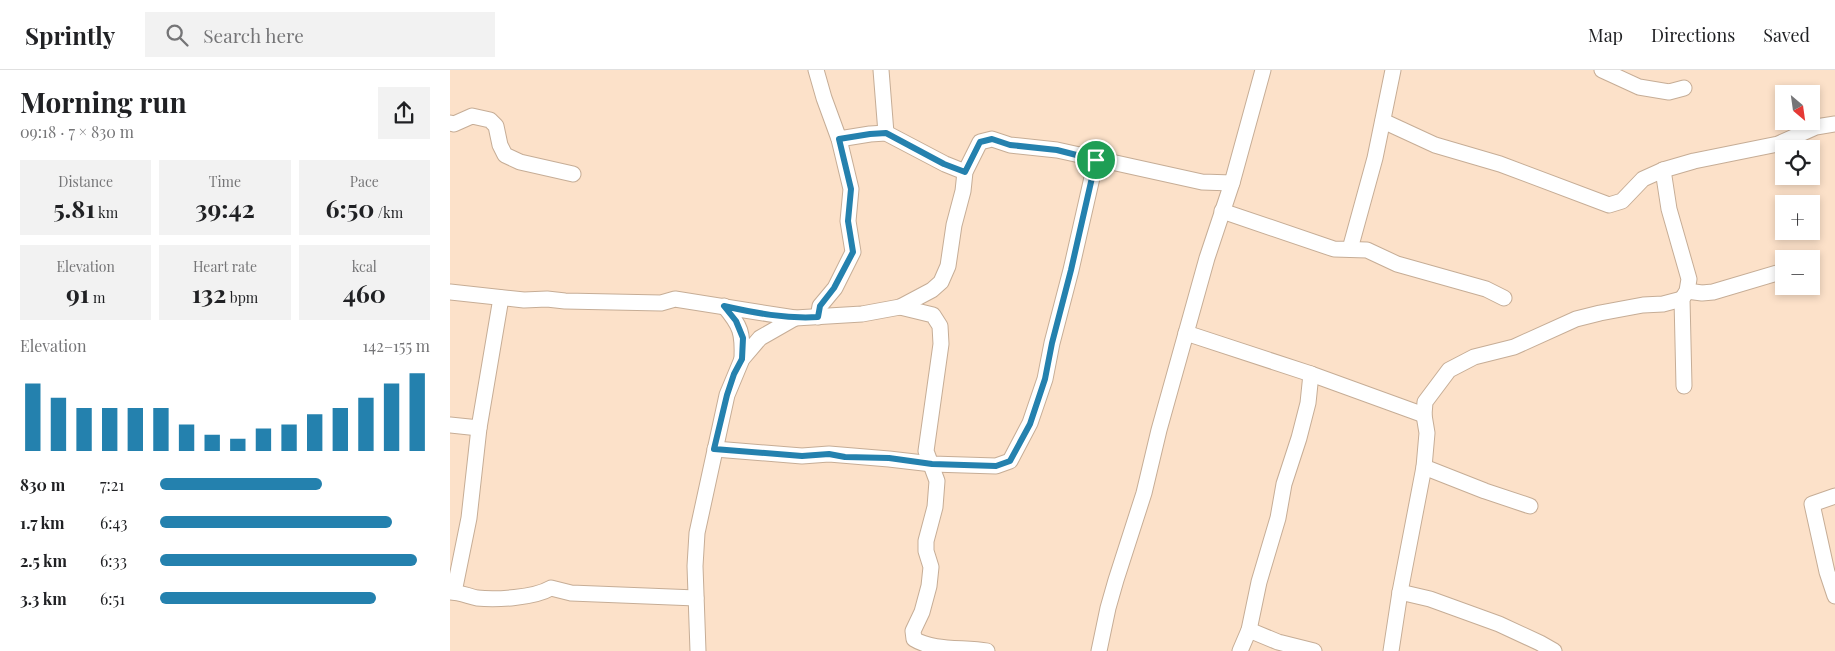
<!DOCTYPE html>
<meta charset="utf-8">
<style>
:root{--surface:#fff;--page:#f2f2f2;--text:#202124;--muted:#757577;--line:#e0e0e0;--accent:#2481ae}
body{margin:0;font-family:"Playfair Display",serif;background:var(--page);color:var(--text);height:100vh;display:flex;flex-direction:column;font-size:19px;white-space:nowrap}
*{box-sizing:border-box;margin:0}
p{font-size:16px;color:var(--muted)}
.icon{flex:none;width:28px;height:28px;fill:none;stroke:currentColor;stroke-width:2;stroke-linecap:round;stroke-linejoin:round}
.map{position:relative;flex:1;overflow:hidden}
.drawer{display:flex;flex-direction:column;background:var(--surface);width:450px}
.drawer>*{flex:none}
.needle{width:32px;rotate:151deg}
.buttons{position:absolute;left:1325px;top:15px;display:grid;gap:10px}
.buttons a{display:grid;place-items:center;width:45px;height:45px;border-radius:0px;background:var(--surface);box-shadow:0 2px 8px #0003;font-size:25px}
.pin{position:absolute;display:grid;place-items:center;width:42px;height:42px;color:#fff;margin:-21px;border:2px solid #fff;border-radius:50%;box-shadow:0 1px 5px #0007}
.round{display:grid;place-items:center;flex:none;width:52px;height:52px;border-radius:0px;background:var(--page)}
.headline{display:flex;align-items:center;justify-content:space-between;height:85px;padding:0 20px}
h1{font-size:28px;font-weight:700;line-height:38px}
.metrics{display:grid;grid-template-columns:repeat(3,1fr);gap:8px;height:85px;padding:5px 20px}
.metrics div{display:grid;align-content:center;border-radius:0px;background:var(--page);text-align:center}
.metrics b{font-size:25px;font-weight:700}
.metrics small{font-size:14px;font-weight:400}
.metrics p{font-size:14px}
.chart{height:140px;padding:10px 20px}
.chart p{display:flex;justify-content:space-between}
.chart svg{width:100%;height:90px;margin-top:5px;stroke:var(--accent);stroke-width:6}
ul{padding:0 20px;list-style:none;font-size:16px}
li{display:grid;grid-template-columns:80px 60px 1fr;align-items:center;height:38px}
li i{height:12px;border-radius:6px;background:var(--accent)}
header{display:flex;align-items:center;gap:30px;box-sizing:border-box;height:70px;padding:0 25px;background:var(--surface);border-bottom:1px solid var(--line)}
header strong{font-size:24px}
nav{display:flex;gap:28px;margin-inline-start:auto;font-size:18px}
.search{width:350px;height:45px;background:var(--page);display:flex;align-items:center;gap:12px;box-sizing:border-box;padding:0 18px;border-radius:0px;color:var(--muted);font-size:19px}
main{display:flex;flex:1;min-height:0}
.map>svg:first-child{display:block}
.lines{fill:none;stroke-linecap:round;stroke-linejoin:round}
.minor-casing{stroke:#c6ad96;stroke-width:17}
.minor{stroke:#fff;stroke-width:15}
.route-casing{stroke:#fff;stroke-width:10}
.route{stroke:#2481ae;stroke-width:6}
</style>
<header>
<strong>Sprintly</strong>
<div class="search"><svg class="icon" aria-label="search" viewBox="0 0 24 24"><circle cx="10" cy="10" r="6"/><path d="M15 15l6 6"/></svg>Search here</div>
<nav><a>Map</a><a>Directions</a><a>Saved</a></nav>
</header>
<main>
<section class="drawer">
<div class="headline"><div><h1>Morning run</h1><p>09:18 · 7 × 830 m</p></div><a class="round"><svg class="icon" aria-label="share" viewBox="0 0 24 24"><path d="M12 15V3M7 8l5-5 5 5M5 13v7h14v-7"/></svg></a></div>
<div class="metrics">
<div><p>Distance</p><b>5.81<small> km</small></b></div>
<div><p>Time</p><b>39:42</b></div>
<div><p>Pace</p><b>6:50<small> /km</small></b></div>
</div>
<div class="metrics">
<div><p>Elevation</p><b>91<small> m</small></b></div>
<div><p>Heart rate</p><b>132<small> bpm</small></b></div>
<div><p>kcal</p><b>460</b></div>
</div>
<div class="chart"><p><span>Elevation</span>142–155 m</p>
<svg viewBox="0 0 160 44" preserveAspectRatio="none"><path d="M5 44V11M15 44V18M25 44V23M35 44V23M45 44V23M55 44V23M65 44V31M75 44V36M85 44V38M95 44V33M105 44V31M115 44V26M125 44V23M135 44V18M145 44V11M155 44V6"/></svg>
</div>
<ul>
<li><b>830 m</b>7:21<i style="width:60%"></i></li>
<li><b>1.7 km</b>6:43<i style="width:86%"></i></li>
<li><b>2.5 km</b>6:33<i style="width:95%"></i></li>
<li><b>3.3 km</b>6:51<i style="width:80%"></i></li>
</ul>
</section>
<div class="map">
<svg width="1385" height="581" viewBox="0 0 1385 581">
<rect width="100%" height="100%" fill="#fce1c9"/>
<g class="lines">
<g class="minor-casing">
<g id="minor">
<path d="M366,0L374,28L389,69L401,119L398,151L403,182L385,218L370,236L368,247"/>
<path d="M431,0L436,63"/>
<path d="M1152,0L1189,17L1219,22L1234,18"/>
<path d="M933,51L985,75L1050,94L1159,135L1172,131L1193,109L1213,100L1244,91L1328,74L1366,57L1385,54"/>
<path d="M0,53L4,54L22,46L40,50L46,56L50,75L55,85L70,92L123,104"/>
<path d="M389,69L420,64L436,63L495,94L515,102"/>
<path d="M1213,100L1219,139L1239,209L1237,221L1232,229L1234,316"/>
<path d="M772,141L884,179L917,180L947,194L1036,219L1054,228"/>
<path d="M900,179L925,88L943,0"/>
<path d="M1237,221L1252,223L1263,222L1334,201"/>
<path d="M0,222L74,230L97,229L115,231L211,233L225,229L345,248L412,244L450,237L482,220L491,212L498,196L504,155L513,121L515,102L530,72L542,69L560,75L607,80L752,112L782,113"/>
<path d="M274,236C291,256 293,263 292,289"/>
<path d="M450,237L483,245L490,256L491,274L476,381L487,411L485,437L476,471V481L481,497L479,516L472,542L463,561L464,569C483,581 514,577 537,581"/>
<path d="M736,263L861,304L974,345"/>
<path d="M0,355L29,358"/>
<path d="M265,379L352,386L379,384L439,389L482,394L546,396L560,391L580,353L595,309L602,273L621,200L646,90"/>
<path d="M974,397L1035,421L1080,436"/>
<path d="M1385,426L1362,434L1377,502L1385,526"/>
<path d="M0,522C9,522 18,526 27,528C46,530 84,528 101,518L121,523L246,528"/>
<path d="M4,522L19,448L29,358L51,228"/>
<path d="M950,522L980,529L1049,554L1090,573L1104,581"/>
<path d="M799,560L828,572L864,581"/>
<path d="M248,581L245,496L247,463L277,325L292,289L310,268L345,248"/>
<path d="M649,581L658,538L666,510L694,423L709,360L757,188L782,113L813,0"/>
<path d="M790,581L799,560L809,512L828,448L834,414L849,368L858,333L861,304"/>
<path d="M941,581L950,522L974,397L977,363L974,345L975,332L999,300L1024,287L1064,277L1126,249L1150,243L1193,235L1213,234L1232,229"/>
</g>
</g>
<use href="#minor" class="minor"/>
</g>
<g class="lines">
<g class="route-casing">
<path id="route" d="M436,63L494,94L515,102L530,72L542,69L560,75L607,80L646,90L621,200L602,273L595,309L580,354L560,391L546,396L482,394L439,388L395,387L379,384L352,386L264,379L277,325L284,304L292,289L293,268L286,251L274,236C305,243 336,249 368,247L370,236L384,218L403,182L398,151L401,119L389,69L420,64Z"/>
</g>
<use href="#route" class="route"/>
</g>
</svg>
<div class="buttons">
<a><svg class="needle" viewBox="-14 -14 28 28"><path d="M0-13l5 13h-10z" fill="#e53935"/><path d="M0 13l5-13h-10z" fill="#757577"/></svg></a>
<a><svg class="icon" aria-label="locate" viewBox="0 0 24 24"><circle cx="12" cy="12" r="6"/><path d="M12 2v4M12 18v4M2 12h4M18 12h4"/></svg></a>
<a>+</a>
<a>−</a>
</div>
<div class="pin" style="left:646px;top:90px;background:#1e9e55"><svg class="icon" aria-label="arrive" viewBox="0 0 24 24"><path d="M6 21V4h12l-3 4 3 4H6"/></svg></div>
</div>
</main>
